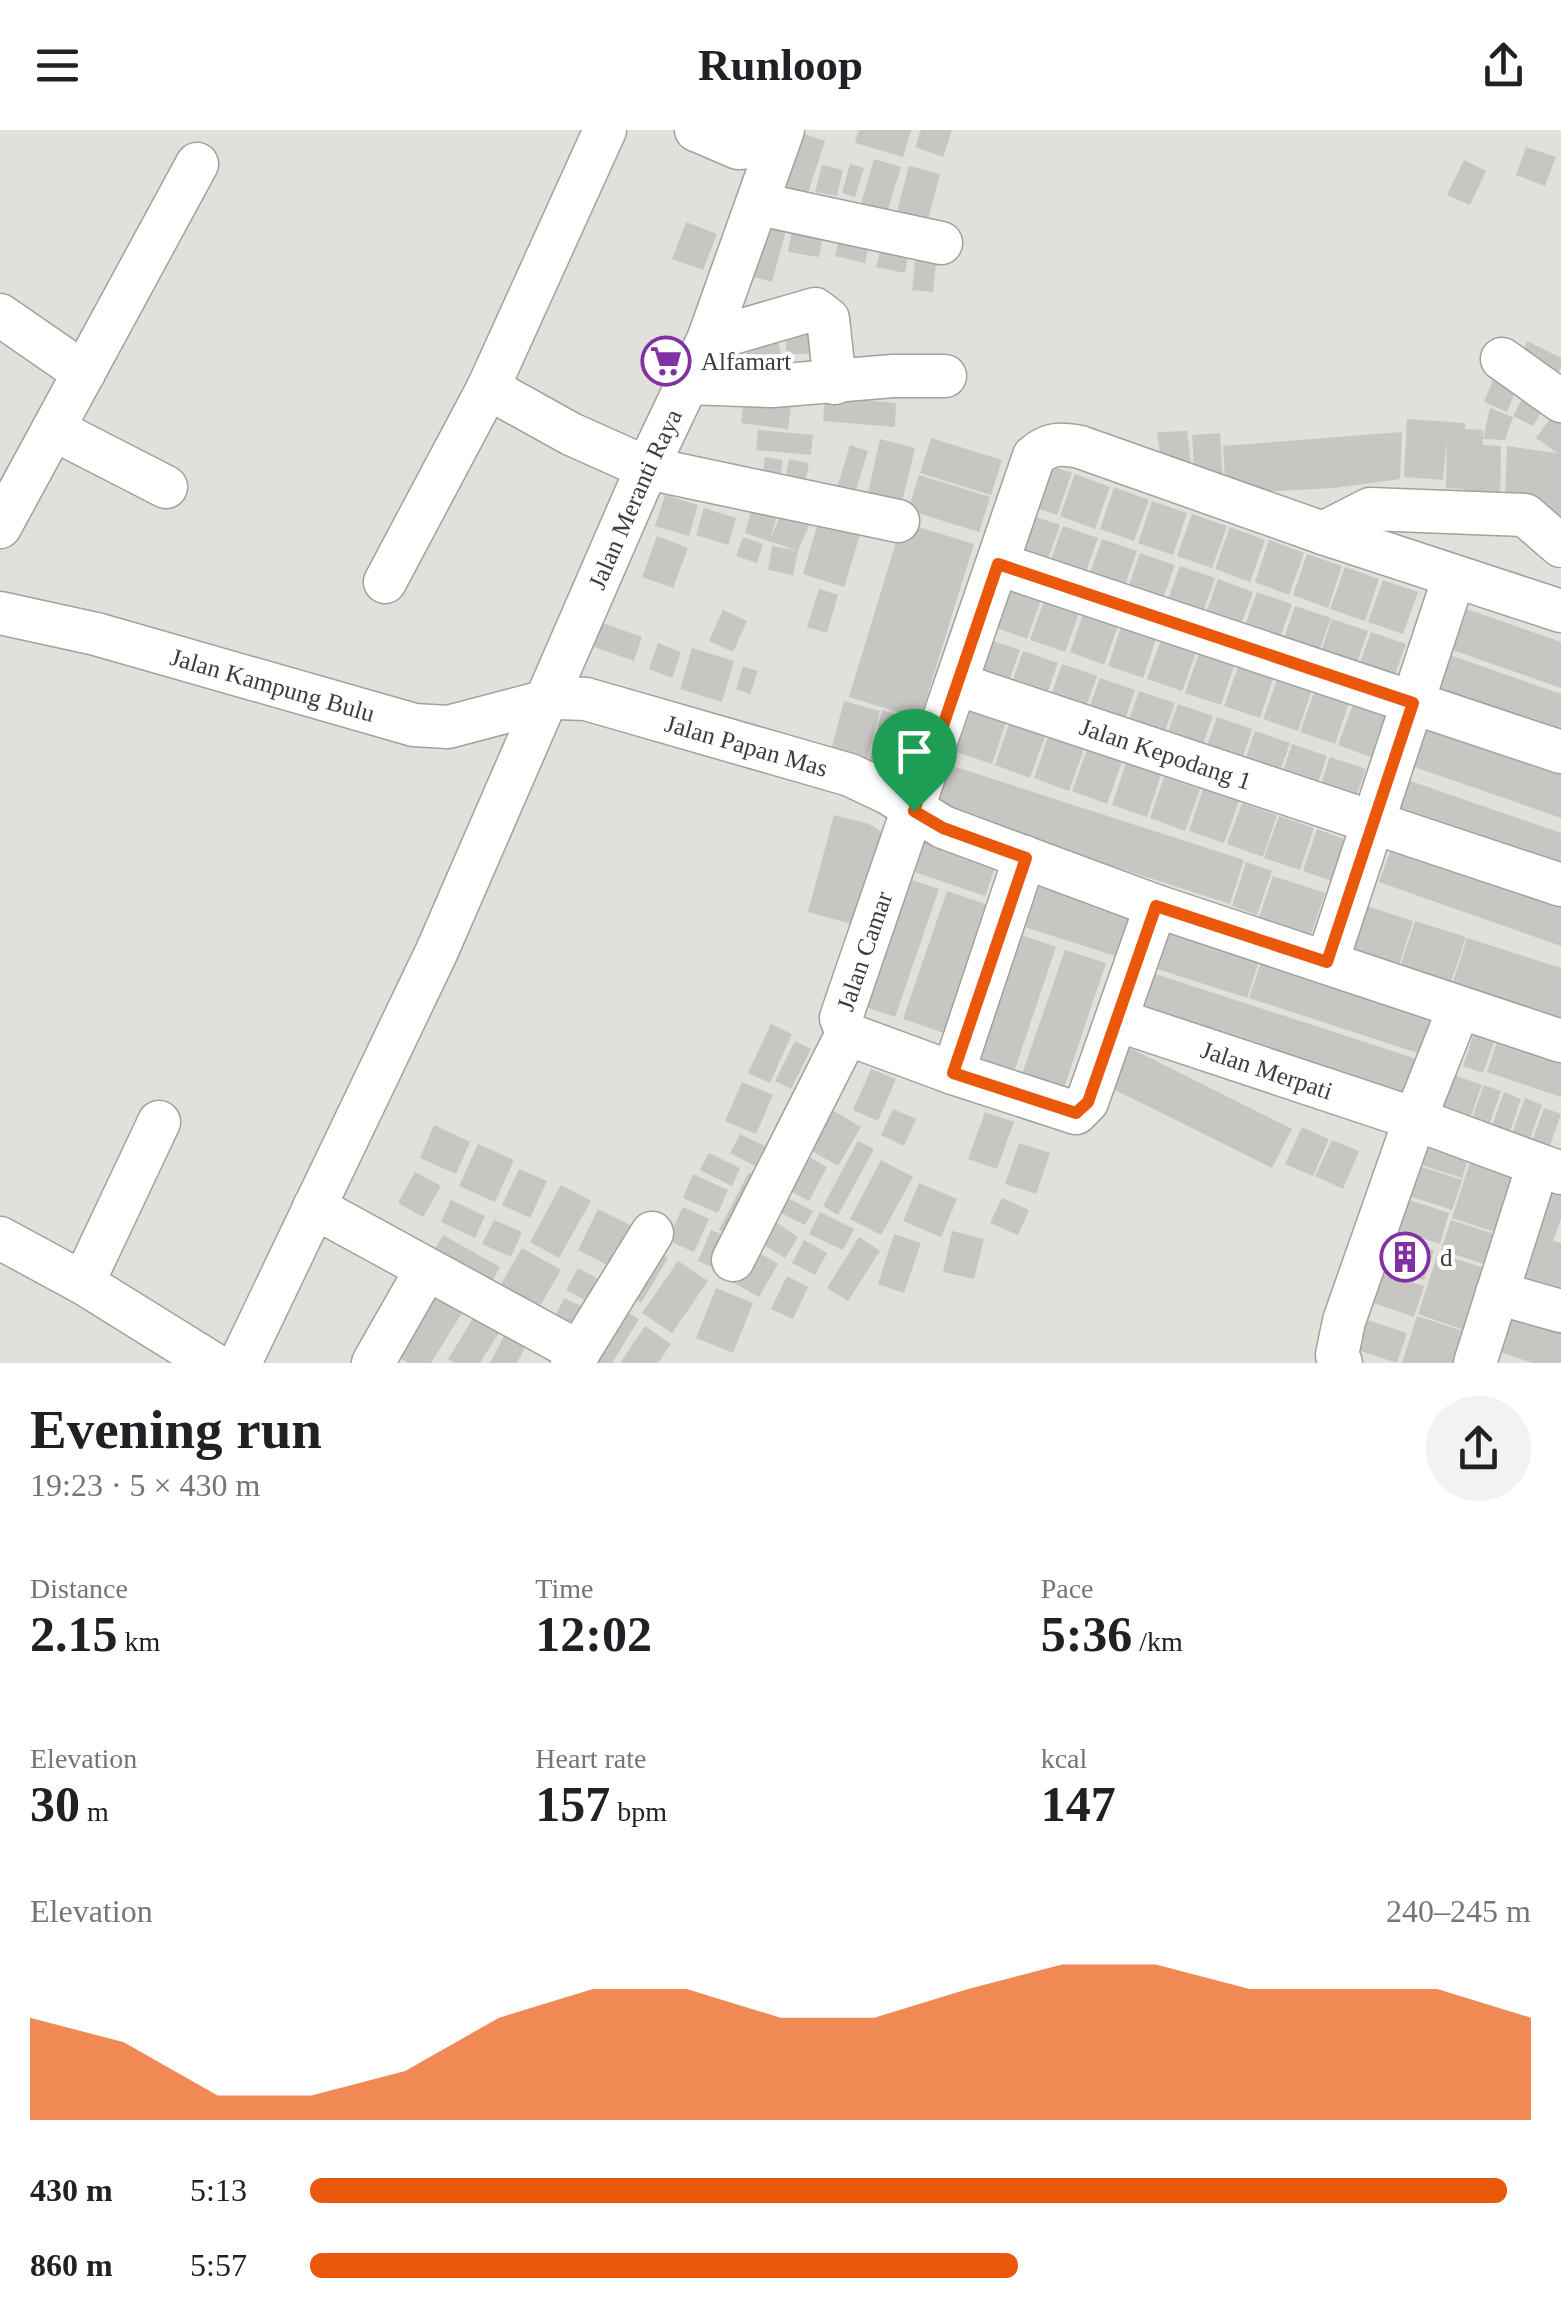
<!DOCTYPE html>
<meta charset="utf-8">
<style>
:root{--surface:#fff;--page:#f2f2f2;--text:#202124;--muted:#757577;--accent:#ea580c}
body{margin:0;font-family:Georgia,serif;background:var(--page);color:var(--text);height:100vh;display:flex;flex-direction:column;font-size:38px;white-space:nowrap}
*{box-sizing:border-box;margin:0}
p{font-size:32px;color:var(--muted)}
.icon{flex:none;width:55px;height:55px;fill:none;stroke:currentColor;stroke-width:2;stroke-linecap:round;stroke-linejoin:round}
.map{position:relative;height:1233px;overflow:hidden}
.details{display:flex;flex-direction:column;background:var(--surface);flex:1}
.details>*{flex:none}
.pin{position:absolute;display:grid;place-items:center;width:85px;height:85px;color:#fff;margin:-102px -42px;border-radius:50% 50% 50% 0;rotate:-45deg;box-shadow:0 0 10px #0007}
.pin .icon{rotate:45deg}
.round{display:grid;place-items:center;flex:none;width:105px;height:105px;border-radius:52px;background:var(--page)}
.head{display:flex;align-items:center;justify-content:space-between;height:170px;padding:0 30px}
h1{font-size:55px;font-weight:600;line-height:75px}
.metrics{display:grid;grid-template-columns:repeat(3,1fr);gap:15px;height:170px;padding:10px 30px}
.metrics div{display:grid;align-content:center}
.metrics b{font-size:50px;font-weight:600}
.metrics small{font-size:28px;font-weight:400}
.metrics p{font-size:28px}
.chart{height:280px;padding:20px 30px}
.chart p{display:flex;justify-content:space-between}
.chart svg{width:100%;height:180px;margin-top:10px;fill:var(--accent);opacity:.7}
ul{padding:0 30px;list-style:none;font-size:32px}
li{display:grid;grid-template-columns:160px 120px 1fr;align-items:center;height:75px}
li i{height:25px;border-radius:12px;background:var(--accent)}
header{display:flex;justify-content:space-between;align-items:center;height:130px;padding:0 30px;background:var(--surface);font-size:45px;font-weight:600}
.map>svg:first-child{display:block}
.building{fill:#c8c6c2}
.lines{fill:none;stroke-linecap:round;stroke-linejoin:round}
.minor-casing{stroke:#a2a19c;stroke-width:45}
.minor{stroke:#fff;stroke-width:42}
.route-casing{stroke:#fff;stroke-width:20}
.route{stroke:#ea580c;stroke-width:12}
.labels{text-anchor:middle;dominant-baseline:central;stroke-width:8;stroke-linejoin:round;paint-order:stroke}
.poi-label{font-size:25px;fill:#3d3d3b;stroke:#fff;text-anchor:start}
.street-label{font-size:25px;fill:#3d3d3b;stroke:#fff}
</style>
<header><svg class="icon" aria-label="menu" viewBox="0 0 24 24"><path d="M4 6h16M4 12h16M4 18h16"/></svg>Runloop<svg class="icon" aria-label="share" viewBox="0 0 24 24"><path d="M12 15V3M7 8l5-5 5 5M5 13v7h14v-7"/></svg></header>
<div class="map">
<svg width="1561" height="1233" viewBox="0 0 1561 1233">
<rect width="100%" height="100%" fill="#e1e0db"/>
<g class="building">
<path d="M859,0H911L903,27L855,13Z"/>
<path d="M921,0H952L943,27L915,17Z"/>
<path d="M802,3L825,11L807,66L783,59Z"/>
<path d="M1526,17L1556,27L1545,56L1516,45Z"/>
<path d="M874,29L901,37L886,85L860,77Z"/>
<path d="M1464,30L1486,41L1470,75L1447,65Z"/>
<path d="M850,34L864,38L855,67L842,63Z"/>
<path d="M822,35L843,40L837,66L815,62Z"/>
<path d="M909,36L940,44L926,97L895,89Z"/>
<path d="M766,87L788,93L772,152L750,146Z"/>
<path d="M794,89L825,94L819,127L788,122Z"/>
<path d="M686,92L717,104L703,140L672,129Z"/>
<path d="M841,100L871,107L865,133L835,126Z"/>
<path d="M883,111L910,117L905,143L876,137Z"/>
<path d="M917,114L938,116L933,162L912,160Z"/>
<rect x="786" y="202" width="42" height="22"/>
<path d="M777,204L782,231L750,237L744,210Z"/>
<path d="M1527,211L1561,228V237L1550,258L1518,234Z"/>
<path d="M1494,248L1517,258L1507,282L1484,272Z"/>
<path d="M745,263L792,269L788,299L741,293Z"/>
<path d="M1525,264L1545,275L1533,296L1513,286Z"/>
<path d="M825,267L896,273L895,297L823,291Z"/>
<path d="M1490,278L1513,287L1505,310L1483,309V315L1501,316L1500,381L1464,365V359L1446,358L1447,308L1443,350L1404,347L1407,289L1465,293V299L1483,300V309Z"/>
<path d="M1557,279L1561,282V410L1505,368L1507,316L1557,323L1536,308Z"/>
<path d="M758,300L813,305L811,325L756,320Z"/>
<path d="M1187,301L1193,351L1163,342L1157,302Z"/>
<path d="M1402,302L1400,349L1334,358L1226,364L1223,316Z"/>
<path d="M1220,303L1223,351L1195,353L1192,305Z"/>
<path d="M931,308L1002,330L991,365L920,343Z"/>
<path d="M880,309L915,318L898,389L864,381Z"/>
<path d="M850,315L868,321L850,379L832,374Z"/>
<path d="M765,327L783,330L778,359L761,357Z"/>
<path d="M789,329L809,333L803,364L783,360Z"/>
<path d="M1037,331L1072,343L1057,385L1022,373Z"/>
<path d="M1075,344L1110,357L1095,399L1060,386Z"/>
<path d="M919,345L990,367L979,402L908,380Z"/>
<path d="M1114,357L1149,370L1134,411L1100,399Z"/>
<path d="M665,365L698,375L689,406L655,396Z"/>
<path d="M755,367L780,375L770,410L786,372L814,384L798,421L745,403Z"/>
<path d="M1152,371L1187,383L1173,425L1138,413Z"/>
<path d="M704,378L736,388L728,415L696,405Z"/>
<path d="M1024,383L1060,395L1045,437L1010,424Z"/>
<path d="M1192,384L1227,396L1212,438L1177,426Z"/>
<path d="M820,386L862,398L844,457L803,444Z"/>
<path d="M902,392L974,414L920,589L849,567Z"/>
<path d="M1063,396L1098,408L1083,450L1048,438Z"/>
<path d="M1230,397L1265,410L1250,452L1215,439Z"/>
<path d="M657,406L688,418L673,458L642,447Z"/>
<path d="M743,407L763,414L757,433L736,426Z"/>
<path d="M1102,409L1137,421L1122,463L1087,451Z"/>
<path d="M1269,410L1304,423L1289,465L1255,452Z"/>
<path d="M772,416L798,421L793,445L768,440Z"/>
<path d="M1140,423L1175,435L1160,476L1126,464Z"/>
<path d="M1307,424L1342,436L1328,478L1293,465Z"/>
<path d="M1180,436L1215,448L1200,490L1165,478Z"/>
<path d="M1345,437L1379,449L1365,491L1330,479Z"/>
<path d="M1218,449L1253,462L1238,503L1203,491Z"/>
<path d="M1383,450L1418,462L1403,504L1368,492Z"/>
<path d="M1007,455L1042,467L1027,509L992,496Z"/>
<path d="M819,459L838,465L827,503L807,497Z"/>
<path d="M1257,462L1292,474L1277,516L1242,504Z"/>
<path d="M1045,468L1080,480L1065,522L1030,510Z"/>
<path d="M1295,476L1331,488L1316,529L1281,517Z"/>
<path d="M1461,477L1561,512V558L1447,518Z"/>
<path d="M723,480L747,491L733,522L709,511Z"/>
<path d="M1084,481L1119,493L1104,535L1070,522Z"/>
<path d="M589,488L642,507L634,531L580,512Z"/>
<path d="M1332,489L1368,501L1353,543L1318,530Z"/>
<path d="M1122,494L1157,506L1143,548L1108,536Z"/>
<path d="M1371,502L1406,514L1391,556L1356,544Z"/>
<path d="M1162,507L1197,520L1182,561L1147,549Z"/>
<path d="M984,508L1020,520L1005,562L970,549Z"/>
<path d="M658,513L681,522L672,548L649,539Z"/>
<path d="M692,518L734,531L722,572L680,559Z"/>
<path d="M1023,521L1058,533L1043,575L1008,563Z"/>
<path d="M1200,521L1235,533L1221,575L1185,563Z"/>
<path d="M1444,523L1561,564V610L1430,564Z"/>
<path d="M1062,534L1097,546L1082,588L1047,576Z"/>
<path d="M1239,534L1274,546L1260,588L1224,576Z"/>
<path d="M743,536L758,541L750,564L736,559Z"/>
<path d="M1278,547L1312,560L1298,601L1263,589Z"/>
<path d="M1100,548L1135,560L1121,602L1085,589Z"/>
<path d="M1315,560L1349,573L1335,614L1300,602Z"/>
<path d="M1139,561L1175,573L1160,615L1125,602Z"/>
<path d="M844,571L880,581L867,630L831,620Z"/>
<path d="M1178,574L1213,586L1198,628L1163,616Z"/>
<path d="M1353,574L1388,586L1373,628L1338,615Z"/>
<path d="M882,580L918,590L904,640L869,630Z"/>
<path d="M971,580L1006,592L992,634L956,622Z"/>
<path d="M1217,587L1252,599L1238,641L1202,629Z"/>
<path d="M1420,593L1561,642V688L1406,634Z"/>
<path d="M1009,594L1045,606L1030,648L995,635Z"/>
<path d="M1255,601L1290,613L1275,655L1241,642Z"/>
<path d="M1048,607L1084,619L1069,661L1034,648Z"/>
<path d="M1292,614L1327,626L1313,667L1278,655Z"/>
<path d="M1087,620L1122,632L1107,674L1072,661Z"/>
<path d="M1330,627L1366,639L1351,681L1316,669Z"/>
<path d="M934,630L1244,730L1230,774L920,674Z"/>
<path d="M1126,633L1161,645L1147,687L1112,675Z"/>
<path d="M1164,647L1200,659L1185,701L1150,688Z"/>
<path d="M1399,647L1561,703V750L1384,688Z"/>
<path d="M1203,659L1239,671L1224,713L1189,701Z"/>
<path d="M1242,673L1277,685L1263,727L1227,714Z"/>
<path d="M834,685L869,694L891,708L866,798L808,782Z"/>
<path d="M1279,686L1314,698L1300,740L1264,728Z"/>
<path d="M918,696L1000,724L985,766L903,738Z"/>
<path d="M1317,699L1352,712L1338,753L1303,741Z"/>
<path d="M1394,711L1561,770V816L1379,752Z"/>
<path d="M1246,732L1272,741L1257,785L1232,776Z"/>
<path d="M897,745L939,759L895,887L854,873Z"/>
<path d="M1021,746L1146,788L1131,831L1006,791Z"/>
<path d="M1273,746L1325,763L1310,807L1258,790Z"/>
<path d="M947,761L988,775L944,903L903,889Z"/>
<path d="M1360,774L1413,791L1399,835L1346,818Z"/>
<path d="M1157,786L1263,819L1247,868L1142,834Z"/>
<path d="M1415,791L1466,807L1451,852L1400,836Z"/>
<path d="M1016,803L1056,817L1013,945L972,931Z"/>
<path d="M1467,808L1561,838V889L1453,852Z"/>
<path d="M1065,820L1106,833L1063,961L1021,947Z"/>
<path d="M1265,820L1437,876L1421,924L1249,868Z"/>
<path d="M1137,838L1417,929L1401,977L1122,887Z"/>
<path d="M1478,891L1499,899L1483,943L1463,936Z"/>
<path d="M771,894L792,904L770,953L748,943Z"/>
<path d="M1502,897L1561,917V967L1487,942Z"/>
<path d="M795,911L811,919L791,959L775,951Z"/>
<path d="M1118,912L1292,999L1272,1038L1097,951Z"/>
<path d="M871,939L896,949L878,991L853,980Z"/>
<path d="M1446,942L1482,955L1465,1002L1430,989Z"/>
<path d="M742,952L773,965L756,1004L725,991Z"/>
<path d="M1484,955L1501,961L1484,1009L1467,1002Z"/>
<path d="M1504,962L1521,969L1505,1016L1487,1010Z"/>
<path d="M1525,968L1542,975L1525,1022L1507,1016Z"/>
<path d="M829,978L861,997L838,1036L805,1017Z"/>
<path d="M1544,978L1561,984L1544,1032L1527,1025Z"/>
<path d="M893,979L916,989L904,1016L881,1005Z"/>
<path d="M985,982L1014,992L997,1039L968,1029Z"/>
<path d="M434,995L470,1012L456,1044L420,1028Z"/>
<path d="M1302,997L1329,1009L1313,1046L1285,1034Z"/>
<path d="M1423,1002L1472,1018L1462,1048L1413,1032Z"/>
<path d="M740,1004L765,1016L755,1036L730,1023Z"/>
<path d="M1332,1010L1359,1021L1343,1059L1315,1046Z"/>
<path d="M858,1011L874,1019L838,1085L823,1076Z"/>
<path d="M1019,1013L1050,1023L1036,1064L1005,1054Z"/>
<path d="M478,1014L514,1030L495,1072L459,1056Z"/>
<path d="M709,1023L740,1038L732,1056L700,1040Z"/>
<path d="M802,1023L827,1037L809,1071L784,1058Z"/>
<path d="M1472,1026L1521,1043L1501,1104L1452,1088Z"/>
<path d="M881,1030L913,1047L881,1105L850,1089Z"/>
<path d="M1413,1034L1462,1050L1452,1080L1403,1064Z"/>
<path d="M519,1039L547,1051L530,1088L502,1075Z"/>
<path d="M415,1042L441,1056L423,1087L398,1073Z"/>
<path d="M749,1042L770,1052L741,1111L719,1100Z"/>
<path d="M693,1044L728,1060L718,1083L683,1068Z"/>
<path d="M1543,1050L1561,1057V1089L1553,1111L1561,1113V1174L1504,1158Z"/>
<path d="M919,1053L957,1069L941,1107L903,1091Z"/>
<path d="M561,1055L591,1071L559,1128L530,1112Z"/>
<path d="M776,1062L813,1081L805,1095L769,1077Z"/>
<path d="M1400,1067L1449,1083L1440,1114L1391,1098Z"/>
<path d="M1002,1068L1029,1080L1018,1105L990,1093Z"/>
<path d="M451,1070L485,1086L475,1108L441,1092Z"/>
<path d="M683,1077L709,1089L694,1122L667,1110Z"/>
<path d="M598,1079L642,1101L621,1142L578,1120Z"/>
<path d="M820,1082L854,1099L843,1120L809,1104Z"/>
<path d="M762,1083L798,1107L785,1128L748,1105Z"/>
<path d="M494,1090L522,1102L511,1127L482,1114Z"/>
<path d="M1451,1090L1500,1106L1490,1136L1441,1120Z"/>
<path d="M711,1100L737,1111L724,1142L698,1131Z"/>
<path d="M952,1101L984,1109L974,1149L943,1142Z"/>
<path d="M894,1104L921,1113L904,1163L878,1154Z"/>
<path d="M1385,1104L1434,1120L1424,1150L1375,1134Z"/>
<path d="M443,1105L500,1137L486,1162L429,1129Z"/>
<path d="M859,1107L880,1121L848,1171L827,1158Z"/>
<path d="M804,1110L827,1123L815,1145L792,1133Z"/>
<path d="M744,1114L778,1134L759,1167L725,1148Z"/>
<path d="M522,1118L561,1140L533,1188L494,1166Z"/>
<path d="M651,1118L668,1128L641,1173L624,1163Z"/>
<path d="M1438,1123L1487,1139L1467,1201L1418,1184Z"/>
<path d="M678,1131L708,1151L672,1203L642,1183Z"/>
<path d="M578,1138L613,1157L600,1178L566,1160Z"/>
<path d="M1375,1140L1424,1156L1414,1187L1365,1170Z"/>
<path d="M787,1146L808,1157L793,1189L771,1179Z"/>
<path d="M716,1158L753,1173L733,1223L696,1208Z"/>
<path d="M437,1161L465,1178L431,1233H408L397,1226Z"/>
<path d="M564,1168L594,1182L579,1213L549,1199Z"/>
<path d="M612,1173L639,1189L612,1233H587Z"/>
<path d="M1505,1176L1561,1193V1233H1533L1491,1219Z"/>
<path d="M477,1182L502,1198L480,1233H454L448,1229Z"/>
<path d="M1417,1186L1466,1202L1456,1233H1402Z"/>
<path d="M1358,1187L1407,1203L1397,1233L1348,1217Z"/>
<path d="M645,1196L671,1214L658,1233H620Z"/>
<path d="M505,1204L526,1215L517,1233H490Z"/>
</g>
<g class="lines">
<g class="minor-casing">
<g id="minor">
<path d="M696,0L738,18L751,17L760,0"/>
<path d="M759,74L941,113"/>
<path d="M0,185L84,243"/>
<path d="M708,210L815,179L828,189L835,253"/>
<path d="M1502,229L1561,271"/>
<path d="M687,253L773,256L893,246H945"/>
<path d="M488,258L571,304L647,338L898,391"/>
<path d="M53,299L166,357"/>
<path d="M0,397L197,34"/>
<path d="M1323,403L1370,379L1525,385L1561,416"/>
<path d="M998,434L1561,622"/>
<path d="M385,452L488,258L605,0"/>
<path id="s1" d="M0,483L96,504L414,595L448,597L558,568L586,569L850,645L888,663L943,697L1156,776L1561,911"/>
<path id="s2" d="M957,554L1561,755"/>
<path d="M1327,832L1454,447"/>
<path id="s3" d="M1117,890L1415,989L1561,1043"/>
<path id="s4" d="M847,904L841,888L844,879L1034,326C1049,313 1061,313 1080,317L1323,403L1561,481"/>
<path d="M847,904L953,943L1076,983L1087,972L1156,776"/>
<path d="M953,943L1025,727"/>
<path d="M314,1077L579,1222"/>
<path d="M0,1108L83,1153L212,1233"/>
<path d="M733,1130L847,904"/>
<path d="M83,1153L159,992"/>
<path d="M1497,1163L1561,1181"/>
<path id="s5" d="M240,1233L437,821L647,338L708,210L783,0"/>
<path d="M373,1233L426,1140"/>
<path d="M572,1233L652,1103"/>
<path d="M1341,1233L1337,1225L1344,1191L1415,989L1459,878"/>
<path d="M1475,1233L1538,1035"/>
</g>
</g>
<use href="#minor" class="minor"/>
</g>
<g class="lines">
<g class="route-casing">
<path id="route" d="M998,434L1413,573L1327,832L1156,776L1088,972L1076,983L953,943L1026,728L943,698L914,681Z"/>
</g>
<use href="#route" class="route"/>
</g>
<defs>
<g id="supermarket-ring" transform="scale(2.5)"><circle r="9.5" fill="#fff" stroke="#8131a2" stroke-width="1.5"/><path d="M-6-5.5h2.5l.6 2H6L4.5 2H-2.5L-4.4-4H-6ZM-1.5 3.2a1.3 1.3 0 1 0 .1 0ZM3 3.2a1.3 1.3 0 1 0 .1 0Z" fill="#8131a2"/></g>
<g id="building-ring" transform="scale(2.5)"><circle r="9.5" fill="#fff" stroke="#8131a2" stroke-width="1.5"/><path d="M-4-6H4V6H1V3H-1V6H-4ZM-2.5-4.3h1.7v1.8h-1.7ZM.8-4.3h1.7v1.8H.8ZM-2.5-1h1.7V.8h-1.7ZM.8-1h1.7V.8H.8Z" fill="#8131a2"/></g>
</defs>
<g fill-rule="evenodd">
<use href="#supermarket-ring" x="666" y="231"/>
<use href="#building-ring" x="1405" y="1127"/>
</g>
<g class="labels">
<g class="poi-label">
<text x="701" y="231">Alfamart</text>
<text x="1440" y="1127">d</text>
</g>
<g class="street-label">
<text stroke="none"><textPath href="#s5" startOffset="950">Jalan Meranti Raya</textPath></text>
<text stroke="none"><textPath href="#s1" startOffset="282">Jalan Kampung Bulu</textPath></text>
<text stroke="none"><textPath href="#s1" startOffset="772">Jalan Papan Mas</textPath></text>
<text stroke="none"><textPath href="#s2" startOffset="220">Jalan Kepodang 1</textPath></text>
<text stroke="none"><textPath href="#s4" startOffset="88">Jalan Camar</textPath></text>
<text stroke="none"><textPath href="#s3" startOffset="158">Jalan Merpati</textPath></text>
</g>
</g>
</svg>
<div class="pin" style="left:914px;top:681px;background:#1e9e55"><svg class="icon" aria-label="arrive" viewBox="0 0 24 24"><path d="M6 21V4h12l-3 4 3 4H6"/></svg></div>
</div>
<section class="details">
<div class="head"><div><h1>Evening run</h1><p>19:23 · 5 × 430 m</p></div><a class="round"><svg class="icon" aria-label="share" viewBox="0 0 24 24"><path d="M12 15V3M7 8l5-5 5 5M5 13v7h14v-7"/></svg></a></div>
<div class="metrics">
<div><p>Distance</p><b>2.15<small> km</small></b></div>
<div><p>Time</p><b>12:02</b></div>
<div><p>Pace</p><b>5:36<small> /km</small></b></div>
</div>
<div class="metrics">
<div><p>Elevation</p><b>30<small> m</small></b></div>
<div><p>Heart rate</p><b>157<small> bpm</small></b></div>
<div><p>kcal</p><b>147</b></div>
</div>
<div class="chart"><p><span>Elevation</span>240–245 m</p>
<svg viewBox="0 0 160 44" preserveAspectRatio="none"><path d="M0 44V19L10 25L20 38L30 38L40 32L50 19L60 12L70 12L80 19L90 19L100 12L110 6L120 6L130 12L140 12L150 12L160 19V44z"/></svg>
</div>
<ul>
<li><b>430 m</b>5:13<i style="width:98%"></i></li>
<li><b>860 m</b>5:57<i style="width:58%"></i></li>
</ul>
</section>
